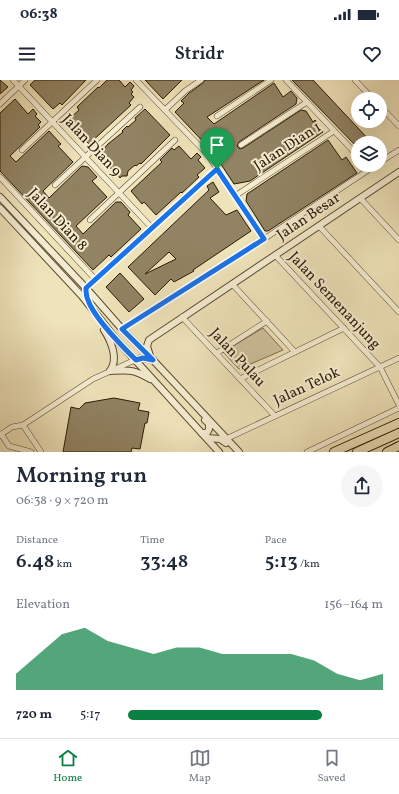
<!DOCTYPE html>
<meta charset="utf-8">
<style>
:root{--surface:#fff;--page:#f6f6f7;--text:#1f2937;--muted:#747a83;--line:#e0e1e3;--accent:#0b8043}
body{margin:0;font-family:Vollkorn,serif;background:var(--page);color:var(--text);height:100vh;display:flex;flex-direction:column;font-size:15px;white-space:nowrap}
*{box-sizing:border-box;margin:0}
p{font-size:13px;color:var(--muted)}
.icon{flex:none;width:22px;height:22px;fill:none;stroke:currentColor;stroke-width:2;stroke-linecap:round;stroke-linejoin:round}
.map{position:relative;height:372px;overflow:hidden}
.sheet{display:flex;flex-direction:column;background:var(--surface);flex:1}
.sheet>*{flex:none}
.controls{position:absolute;left:351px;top:12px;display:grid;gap:8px}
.controls a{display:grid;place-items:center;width:36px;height:36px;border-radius:50%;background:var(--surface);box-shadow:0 4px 16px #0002;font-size:20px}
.pin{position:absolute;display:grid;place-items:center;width:34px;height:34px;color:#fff;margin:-41px -17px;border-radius:50% 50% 50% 0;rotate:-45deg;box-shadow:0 0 4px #0007}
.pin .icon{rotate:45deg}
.round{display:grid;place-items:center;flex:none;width:42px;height:42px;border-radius:21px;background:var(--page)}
.overview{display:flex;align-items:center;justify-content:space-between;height:68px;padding:0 16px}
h1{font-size:22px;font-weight:600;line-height:30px}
.stats{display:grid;grid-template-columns:repeat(3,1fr);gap:6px;height:68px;padding:4px 16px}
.stats div{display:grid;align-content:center}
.stats b{font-size:20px;font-weight:600}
.stats small{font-size:11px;font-weight:400}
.stats p{font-size:11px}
.chart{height:112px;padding:8px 16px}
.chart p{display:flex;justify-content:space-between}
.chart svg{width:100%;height:72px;margin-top:4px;fill:var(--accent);opacity:.7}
ul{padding:0 16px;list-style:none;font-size:13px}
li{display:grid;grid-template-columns:64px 48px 1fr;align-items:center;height:30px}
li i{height:10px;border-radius:5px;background:var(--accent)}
.status{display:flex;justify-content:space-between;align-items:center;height:28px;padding:0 20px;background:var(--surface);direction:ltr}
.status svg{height:11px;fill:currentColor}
header{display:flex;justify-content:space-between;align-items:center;height:52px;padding:0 16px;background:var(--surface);font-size:18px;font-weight:600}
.dock{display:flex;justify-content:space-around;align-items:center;height:56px;border-top:1px solid var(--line);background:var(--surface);font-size:11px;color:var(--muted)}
.dock a{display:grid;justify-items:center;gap:2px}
.dock .current{color:var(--accent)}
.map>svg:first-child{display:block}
.green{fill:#cec19b;stroke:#7c6e50}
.building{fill:#918363;stroke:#2b1a05;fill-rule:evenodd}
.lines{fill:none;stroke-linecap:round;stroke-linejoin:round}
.minor-casing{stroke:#5c4c32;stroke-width:6}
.tertiary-casing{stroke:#5c4c32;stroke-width:8}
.primary-casing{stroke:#2b1a05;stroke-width:10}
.trunk-casing{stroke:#2b1a05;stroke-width:10}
.minor{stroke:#f5edd2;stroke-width:5}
.tertiary{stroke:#f5edd2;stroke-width:6}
.primary{stroke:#efe3ba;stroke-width:8}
.trunk{stroke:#efe3ba;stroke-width:8}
.route-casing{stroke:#fff;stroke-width:8}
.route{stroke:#1a73e8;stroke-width:5}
.labels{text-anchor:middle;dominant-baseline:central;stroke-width:4;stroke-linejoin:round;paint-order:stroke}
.street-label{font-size:15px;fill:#2b1a05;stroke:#f5edd2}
</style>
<div class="status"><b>06:38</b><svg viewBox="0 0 49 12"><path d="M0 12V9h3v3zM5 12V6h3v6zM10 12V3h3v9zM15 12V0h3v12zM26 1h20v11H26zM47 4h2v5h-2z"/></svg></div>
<header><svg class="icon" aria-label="menu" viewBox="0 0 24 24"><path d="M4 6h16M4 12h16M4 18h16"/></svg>Stridr<svg class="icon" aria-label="heart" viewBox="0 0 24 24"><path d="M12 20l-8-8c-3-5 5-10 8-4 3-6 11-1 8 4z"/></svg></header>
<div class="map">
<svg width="399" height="372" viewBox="0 0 399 372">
<rect width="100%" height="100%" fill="#efe3ba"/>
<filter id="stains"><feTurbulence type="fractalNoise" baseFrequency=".005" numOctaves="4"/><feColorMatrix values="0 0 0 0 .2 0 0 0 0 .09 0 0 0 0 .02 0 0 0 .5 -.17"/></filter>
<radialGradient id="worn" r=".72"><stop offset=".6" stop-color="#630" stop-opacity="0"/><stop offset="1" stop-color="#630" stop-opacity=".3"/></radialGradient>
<path class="green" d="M263,248L283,270L239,289L223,272Z"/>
<g class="building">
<path d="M0,0L8,7L0,14Z"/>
<path d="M35,0H86L62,25L60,23L53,29L30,5Z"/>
<path d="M107,0H119L125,7L130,2L134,6L131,10L133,12L131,14L134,17L129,23L131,25L89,64L67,41L79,30L77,27L98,7L99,8Z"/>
<path d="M145,0H182L163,19Z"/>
<path d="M205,0H264L207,37L214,44L274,3L283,17L291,11L297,18L296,24L239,62L237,66L240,69L243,68L301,30L306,31L313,42L315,40L323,52L250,101L234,104L211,69H210L175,32L184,23L181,21L189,13L203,3Z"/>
<path d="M292,0H313L372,63H358V68Z"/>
<path d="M15,19L28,34L33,29L37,34L35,36L41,42L38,45L40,47L10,76L16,82L49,51L61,64L58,66L73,82L43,111L49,118L82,86L88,87L97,97L92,101L107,117L76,146L83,154L116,122H121L130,132L128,135L141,149L111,177L109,175L93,190L0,91V33Z"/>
<path d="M145,29L170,55L141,84L140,83L136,86L135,85L128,91L127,96H122L120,98L117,94L113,98L110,95L114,92L100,76L102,75L100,73L108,64L123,52L122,51L127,46L128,47L136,40L135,38Z"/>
<path d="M328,60L342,80L346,77L357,93L268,151H265L246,121L247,114Z"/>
<path d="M179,66L191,79L197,73L201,77L198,80L205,88L197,95L199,97L182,113L181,112L156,135L144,122L142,124L131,111L162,82L160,80L172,68L174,70Z"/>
<path d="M213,102L219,112L210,118L226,135L237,130L251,151L193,190L194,191L174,202L171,199L155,215L128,187L209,110L207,106ZM169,172L176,179L145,194Z"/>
<path d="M120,193L144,219L129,232L106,207Z"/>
<path d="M114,318L140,323L138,330L149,332L147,343H145L140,369L132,368L131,372H63L71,327L79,329L85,323Z"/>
</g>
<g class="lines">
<g class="minor-casing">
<g id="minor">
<path d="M13,0L152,148"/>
<path d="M136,0L208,75L264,159"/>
<path d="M286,0L358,76"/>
<path d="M355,0L373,19"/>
<path d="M0,24L25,0"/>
<path d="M380,26L399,46"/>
<path d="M165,30L185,11L201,0"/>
<path d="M217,36L271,0"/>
<path d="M241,65L307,22"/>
<path d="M22,70L97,0"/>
<path d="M380,82L399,70"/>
<path d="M0,97L95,199"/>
<path d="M55,105L140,27"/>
<path d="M235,116L334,51"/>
<path d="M360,118L399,160"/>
<path d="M90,140L175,60"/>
<path d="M319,146L399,232"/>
<path d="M275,175L380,287L399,325"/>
<path d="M232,204L295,272"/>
<path d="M86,208L217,89"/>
<path d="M182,237L275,336"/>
<path d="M122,249L264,159L376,85"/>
<path d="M217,273L267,241"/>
<path d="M240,299L344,248"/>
<path d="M23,345L41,372"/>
<path d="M1,354L9,366L31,372"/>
<path d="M0,355L12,347L23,345L93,299L135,280"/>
<path d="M226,359L399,278"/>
<path d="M307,372L399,328"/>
</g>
</g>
<g class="tertiary-casing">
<g id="tertiary">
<path d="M0,117L86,208L122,249L153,280L239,372"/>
<path d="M0,128L81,215L116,259L219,372"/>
<path d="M104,250C111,261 119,279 110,291"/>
<path d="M150,276L147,266L149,260L399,92"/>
<path d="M135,280L143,278L153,280"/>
<path d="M110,291C130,290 133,289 150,299"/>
<path d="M202,353H207L209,349V344L205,340"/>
<path d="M207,358L220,359L226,363"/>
</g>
</g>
<g class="primary-casing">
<path id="primary" d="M334,372L399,343"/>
</g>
<g class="trunk-casing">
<g id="trunk">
<path d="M357,372L399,353"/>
<path d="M387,372L399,366"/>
</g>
</g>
<use href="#minor" class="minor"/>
<use href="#tertiary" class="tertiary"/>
<use href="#primary" class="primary"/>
<use href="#trunk" class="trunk"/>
</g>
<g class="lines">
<g class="route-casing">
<path id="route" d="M217,89L264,159L122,249L153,280L143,278L136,280C122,266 94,238 88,220C86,216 86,212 86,208Z"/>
</g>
<use href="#route" class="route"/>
</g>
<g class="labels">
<g class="street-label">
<text transform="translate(91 66) rotate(47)">Jalan Dian 9</text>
<text transform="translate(288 67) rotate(-33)">Jalan Dian 1</text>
<text transform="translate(309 137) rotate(-34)">Jalan Besar</text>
<text transform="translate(57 140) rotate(47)">Jalan Dian 8</text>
<text transform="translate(334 221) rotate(47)">Jalan Semenanjung</text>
<text transform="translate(237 278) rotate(47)">Jalan Pulau</text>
<text transform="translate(307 307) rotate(-25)">Jalan Telok</text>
</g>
</g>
<rect width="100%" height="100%" filter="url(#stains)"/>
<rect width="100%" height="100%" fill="url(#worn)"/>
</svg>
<div class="controls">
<a><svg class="icon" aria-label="locate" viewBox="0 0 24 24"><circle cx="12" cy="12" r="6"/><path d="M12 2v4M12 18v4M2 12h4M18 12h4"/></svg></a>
<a><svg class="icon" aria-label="layers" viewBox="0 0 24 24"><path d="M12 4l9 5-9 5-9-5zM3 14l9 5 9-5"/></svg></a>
</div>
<div class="pin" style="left:217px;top:89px;background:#1e9e55"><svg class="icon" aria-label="arrive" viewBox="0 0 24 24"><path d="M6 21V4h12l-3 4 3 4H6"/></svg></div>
</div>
<section class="sheet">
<div class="overview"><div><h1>Morning run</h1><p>06:38 · 9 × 720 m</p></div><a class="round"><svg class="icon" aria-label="share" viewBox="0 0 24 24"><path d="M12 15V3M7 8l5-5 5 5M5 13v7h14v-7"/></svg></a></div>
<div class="stats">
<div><p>Distance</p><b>6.48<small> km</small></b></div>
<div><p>Time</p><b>33:48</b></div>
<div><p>Pace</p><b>5:13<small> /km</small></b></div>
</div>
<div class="chart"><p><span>Elevation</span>156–164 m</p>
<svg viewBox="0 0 160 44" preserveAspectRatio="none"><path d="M0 44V34L10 22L20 10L30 6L40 14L50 18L60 22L70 18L80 18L90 22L100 22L110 22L120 22L130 26L140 34L150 38L160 34V44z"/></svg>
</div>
<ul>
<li><b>720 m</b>5:17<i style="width:76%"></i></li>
</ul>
</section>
<nav class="dock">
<a class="current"><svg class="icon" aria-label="home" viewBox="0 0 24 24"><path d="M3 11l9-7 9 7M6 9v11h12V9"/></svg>Home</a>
<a><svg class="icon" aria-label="map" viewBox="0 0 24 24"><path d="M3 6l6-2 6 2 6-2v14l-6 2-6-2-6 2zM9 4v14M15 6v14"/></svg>Map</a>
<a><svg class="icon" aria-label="saved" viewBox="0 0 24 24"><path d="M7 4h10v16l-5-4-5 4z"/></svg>Saved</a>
</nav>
